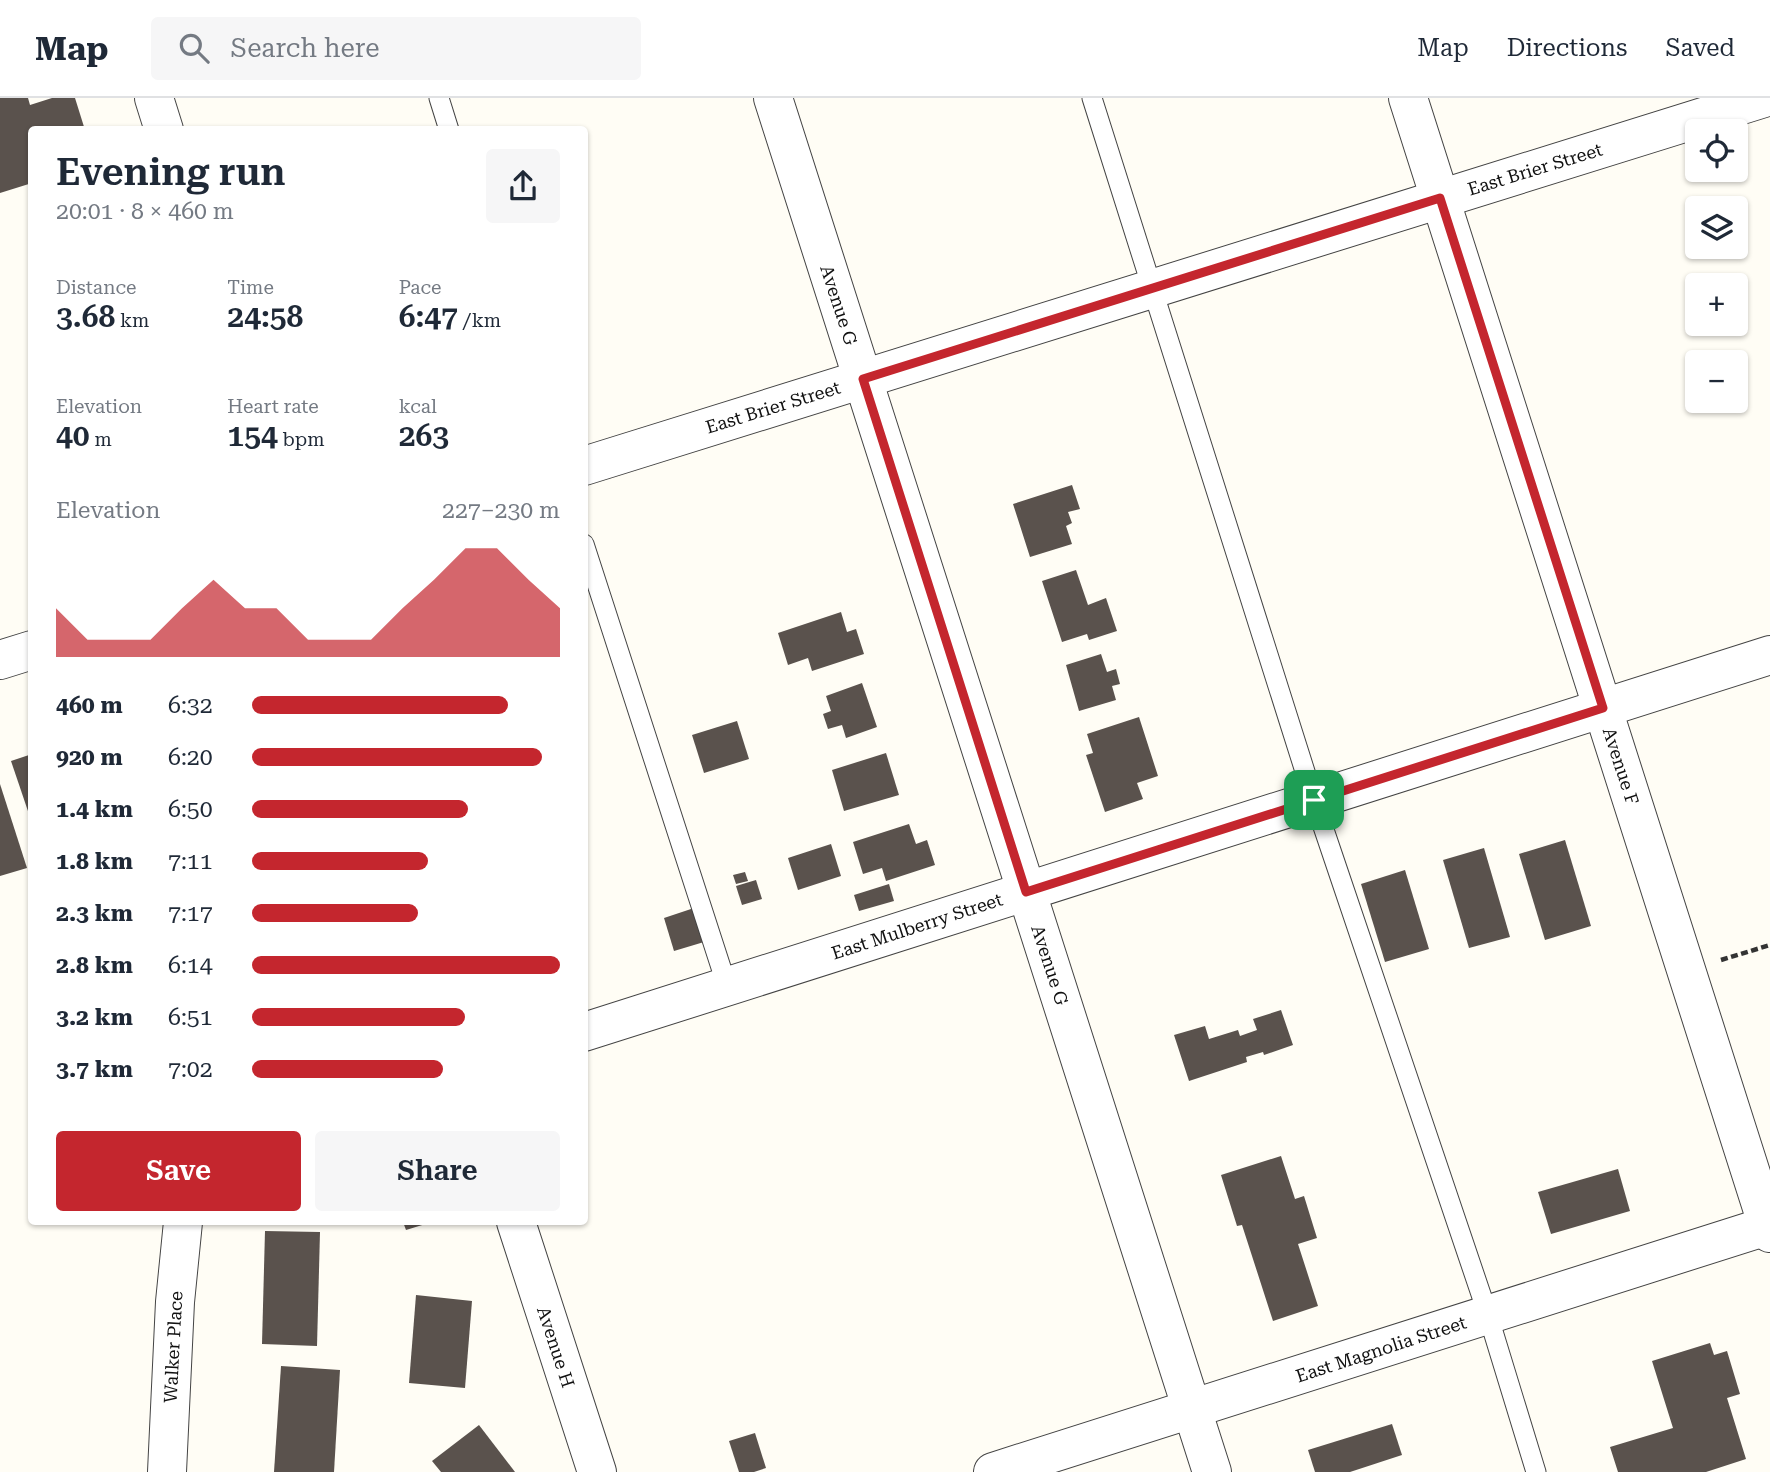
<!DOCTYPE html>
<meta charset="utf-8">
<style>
:root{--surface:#fff;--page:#f6f6f7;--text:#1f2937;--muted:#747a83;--line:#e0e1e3;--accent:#c4262e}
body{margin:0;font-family:"Roboto Serif",serif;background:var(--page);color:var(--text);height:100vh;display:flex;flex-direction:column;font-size:26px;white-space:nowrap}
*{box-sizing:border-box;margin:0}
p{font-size:23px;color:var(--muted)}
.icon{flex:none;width:38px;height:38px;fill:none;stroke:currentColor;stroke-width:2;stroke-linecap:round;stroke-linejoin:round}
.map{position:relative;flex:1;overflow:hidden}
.panel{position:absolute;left:28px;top:28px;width:560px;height:1099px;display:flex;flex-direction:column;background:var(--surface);border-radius:7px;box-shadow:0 2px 5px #0004}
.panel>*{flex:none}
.buttons{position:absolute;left:1685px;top:21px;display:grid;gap:14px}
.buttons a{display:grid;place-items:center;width:63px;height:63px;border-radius:7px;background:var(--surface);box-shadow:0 2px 5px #0004;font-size:35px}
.pin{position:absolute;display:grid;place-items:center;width:60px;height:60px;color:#fff;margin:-30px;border-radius:14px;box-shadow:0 4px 10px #0006}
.round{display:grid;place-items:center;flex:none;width:74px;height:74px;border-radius:7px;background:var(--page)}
.head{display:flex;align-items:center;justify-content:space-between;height:119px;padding:0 28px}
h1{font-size:38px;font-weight:600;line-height:52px}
.metrics{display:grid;grid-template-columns:repeat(3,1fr);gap:10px;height:119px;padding:7px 28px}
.metrics div{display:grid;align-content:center}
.metrics b{font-size:30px;font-weight:600}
.metrics small{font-size:19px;font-weight:400}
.metrics p{font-size:19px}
.chart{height:196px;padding:14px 28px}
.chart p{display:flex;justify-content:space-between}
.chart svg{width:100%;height:126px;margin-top:7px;fill:var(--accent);opacity:.7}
.button{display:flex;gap:14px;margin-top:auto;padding:14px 28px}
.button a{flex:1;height:80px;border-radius:7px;background:var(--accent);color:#fff;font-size:28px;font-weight:600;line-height:80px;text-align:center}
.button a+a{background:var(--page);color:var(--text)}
ul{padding:0 28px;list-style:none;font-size:23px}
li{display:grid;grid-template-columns:112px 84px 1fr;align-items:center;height:52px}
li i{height:18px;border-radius:9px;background:var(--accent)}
header{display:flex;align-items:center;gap:42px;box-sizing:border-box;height:98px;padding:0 35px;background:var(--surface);border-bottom:2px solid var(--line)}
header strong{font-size:33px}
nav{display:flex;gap:38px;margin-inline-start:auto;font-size:24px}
.search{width:490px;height:63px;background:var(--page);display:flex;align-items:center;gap:18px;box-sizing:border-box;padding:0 24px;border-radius:7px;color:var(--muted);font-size:26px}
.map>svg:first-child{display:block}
.building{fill:#5a524d}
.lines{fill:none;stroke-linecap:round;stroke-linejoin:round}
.service-casing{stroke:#444;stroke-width:21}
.minor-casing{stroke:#444;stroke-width:40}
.tertiary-casing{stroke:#444;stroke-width:40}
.path{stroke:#333;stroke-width:4.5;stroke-dasharray:7 3.5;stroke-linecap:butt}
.service{stroke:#fff;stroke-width:19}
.minor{stroke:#fff;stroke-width:38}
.tertiary{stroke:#fff;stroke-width:38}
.route-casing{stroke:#fff;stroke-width:14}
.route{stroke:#c4262e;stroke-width:9}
.labels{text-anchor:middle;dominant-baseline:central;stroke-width:7;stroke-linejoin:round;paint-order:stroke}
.street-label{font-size:18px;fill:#111;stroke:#fff}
</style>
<header>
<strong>Map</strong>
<div class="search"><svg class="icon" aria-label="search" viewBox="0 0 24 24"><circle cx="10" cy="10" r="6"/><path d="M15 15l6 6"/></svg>Search here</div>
<nav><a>Map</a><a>Directions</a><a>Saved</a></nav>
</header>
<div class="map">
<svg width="1770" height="1374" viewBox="0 0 1770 1374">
<rect width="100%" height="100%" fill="#fffdf5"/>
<g class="building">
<path d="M0,0H28L30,7L52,0H75L85,32H32V85L0,95Z"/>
<path d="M1072,387L1080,411L1068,414L1072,425L1066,428L1072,446L1030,459L1013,406Z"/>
<path d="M1076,472L1088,507L1106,500L1117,533L1089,542L1087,536L1062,544L1042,483Z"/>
<path d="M841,514L847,534L856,531L864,556L812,573L808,560L788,567L778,535Z"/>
<path d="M1101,556L1107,574L1116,571L1120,586L1112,588L1116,602L1079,613L1066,567Z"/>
<path d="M862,585L877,629L846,640L842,627L828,631L823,616L831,613L826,598Z"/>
<path d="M1139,619L1158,678L1137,685L1143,701L1105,714L1086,657L1093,655L1087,636Z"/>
<path d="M737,623L749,661L704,675L692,637Z"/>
<path d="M886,655L899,697L844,713L832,672Z"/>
<path d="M32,656V722H31L11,663Z"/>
<path d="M0,686L27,770L0,778Z"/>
<path d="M909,726L916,746L927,742L935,767L886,783L882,770L863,776L853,744Z"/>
<path d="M1565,742L1591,828L1545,842L1519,756Z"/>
<path d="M831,746L841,778L798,792L788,760Z"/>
<path d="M1484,750L1510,839L1469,850L1443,762Z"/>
<path d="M1405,772L1429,851L1385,864L1361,786Z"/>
<path d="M745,774L748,783L736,786L733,777Z"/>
<path d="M756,782L762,801L742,807L736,788Z"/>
<path d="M889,786L894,803L859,813L854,797Z"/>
<path d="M694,810L704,844L674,853L664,820Z"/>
<path d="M1281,912L1293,947L1264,957L1263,954L1246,959L1247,964L1189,983L1174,937L1205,928L1209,941L1238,932L1240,938L1257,932L1253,921Z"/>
<path d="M1281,1058L1295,1101L1304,1098L1317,1140L1298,1146L1318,1208L1273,1223L1242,1127L1237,1128L1221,1077Z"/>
<path d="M1618,1071L1630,1113L1551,1136L1538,1094Z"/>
<path d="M403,1124H432L406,1132Z"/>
<path d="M265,1133L320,1134L317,1248L262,1246Z"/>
<path d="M416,1197L472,1203L465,1290L409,1285Z"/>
<path d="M1710,1245L1714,1257L1727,1253L1740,1296L1727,1300L1746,1361L1706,1374H1618L1610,1349L1673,1330L1652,1263Z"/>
<path d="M281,1268L340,1272L334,1374H274Z"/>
<path d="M1392,1326L1402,1357L1350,1374H1315L1308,1352Z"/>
<path d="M479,1327L515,1374H441L432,1363Z"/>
<path d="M755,1335L766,1370L754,1374H739L729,1343Z"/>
</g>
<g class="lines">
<g class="service-casing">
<g id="service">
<path d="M439,0L449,32"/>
<path d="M1092,0L1314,702L1488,1217L1536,1374"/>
<path d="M584,446L727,888"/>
</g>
</g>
<g class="minor-casing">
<g id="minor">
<path d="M773,0L1212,1374"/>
<path d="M1408,0L1770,1135"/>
<path d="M584,368L1764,0"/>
<path d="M0,562L32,552"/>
<path d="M584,934L1770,557"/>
<path d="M167,1374L175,1204L183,1124"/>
<path d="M993,1374L1770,1127"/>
</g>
</g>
<g class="tertiary-casing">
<g id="tertiary">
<path d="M154,0L164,32"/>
<path d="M516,1124L597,1374"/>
</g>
</g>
<path class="path" d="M1721,862L1770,847"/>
<use href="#service" class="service"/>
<use href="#minor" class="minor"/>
<use href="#tertiary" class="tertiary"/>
</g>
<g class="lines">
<g class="route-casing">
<path id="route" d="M1440,100L1603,610L1026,794L863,281Z"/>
</g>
<use href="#route" class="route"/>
</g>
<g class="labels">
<g class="street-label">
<text transform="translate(1535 71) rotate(-17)">East Brier Street</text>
<text transform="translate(839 207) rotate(72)">Avenue G</text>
<text transform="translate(773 309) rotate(-17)">East Brier Street</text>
<text transform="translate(1621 668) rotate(72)">Avenue F</text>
<text transform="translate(917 828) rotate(-18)">East Mulberry Street</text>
<text transform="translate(1050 867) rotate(72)">Avenue G</text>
<text transform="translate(173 1249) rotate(-87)">Walker Place</text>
<text transform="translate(556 1249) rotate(72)">Avenue H</text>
<text transform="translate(1381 1251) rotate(-18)">East Magnolia Street</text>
</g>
</g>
</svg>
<div class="buttons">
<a><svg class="icon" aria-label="locate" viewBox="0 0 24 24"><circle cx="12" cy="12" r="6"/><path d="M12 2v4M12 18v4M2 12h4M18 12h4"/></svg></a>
<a><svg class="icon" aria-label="layers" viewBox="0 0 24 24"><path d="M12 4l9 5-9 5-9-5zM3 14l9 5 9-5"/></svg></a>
<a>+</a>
<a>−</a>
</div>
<div class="pin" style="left:1314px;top:702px;background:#1e9e55"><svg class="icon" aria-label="arrive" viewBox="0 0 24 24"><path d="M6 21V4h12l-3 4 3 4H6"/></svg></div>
<section class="panel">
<div class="head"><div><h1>Evening run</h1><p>20:01 · 8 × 460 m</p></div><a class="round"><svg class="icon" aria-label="share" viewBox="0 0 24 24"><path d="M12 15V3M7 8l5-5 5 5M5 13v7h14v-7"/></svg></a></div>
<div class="metrics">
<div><p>Distance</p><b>3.68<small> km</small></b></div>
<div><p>Time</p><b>24:58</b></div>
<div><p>Pace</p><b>6:47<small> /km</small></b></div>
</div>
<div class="metrics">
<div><p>Elevation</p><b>40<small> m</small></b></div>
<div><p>Heart rate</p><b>154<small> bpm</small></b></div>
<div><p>kcal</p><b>263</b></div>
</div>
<div class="chart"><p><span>Elevation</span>227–230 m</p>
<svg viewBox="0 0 160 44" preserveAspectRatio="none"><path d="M0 44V27L10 38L20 38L30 38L40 27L50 17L60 27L70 27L80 38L90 38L100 38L110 27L120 17L130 6L140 6L150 17L160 27V44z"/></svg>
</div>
<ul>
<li><b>460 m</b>6:32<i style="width:83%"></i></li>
<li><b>920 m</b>6:20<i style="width:94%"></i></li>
<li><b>1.4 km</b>6:50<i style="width:70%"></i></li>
<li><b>1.8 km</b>7:11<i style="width:57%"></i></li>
<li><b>2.3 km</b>7:17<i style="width:54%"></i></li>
<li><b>2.8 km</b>6:14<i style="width:100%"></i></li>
<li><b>3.2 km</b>6:51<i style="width:69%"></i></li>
<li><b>3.7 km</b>7:02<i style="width:62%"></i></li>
</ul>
<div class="button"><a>Save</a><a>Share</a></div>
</section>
</div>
